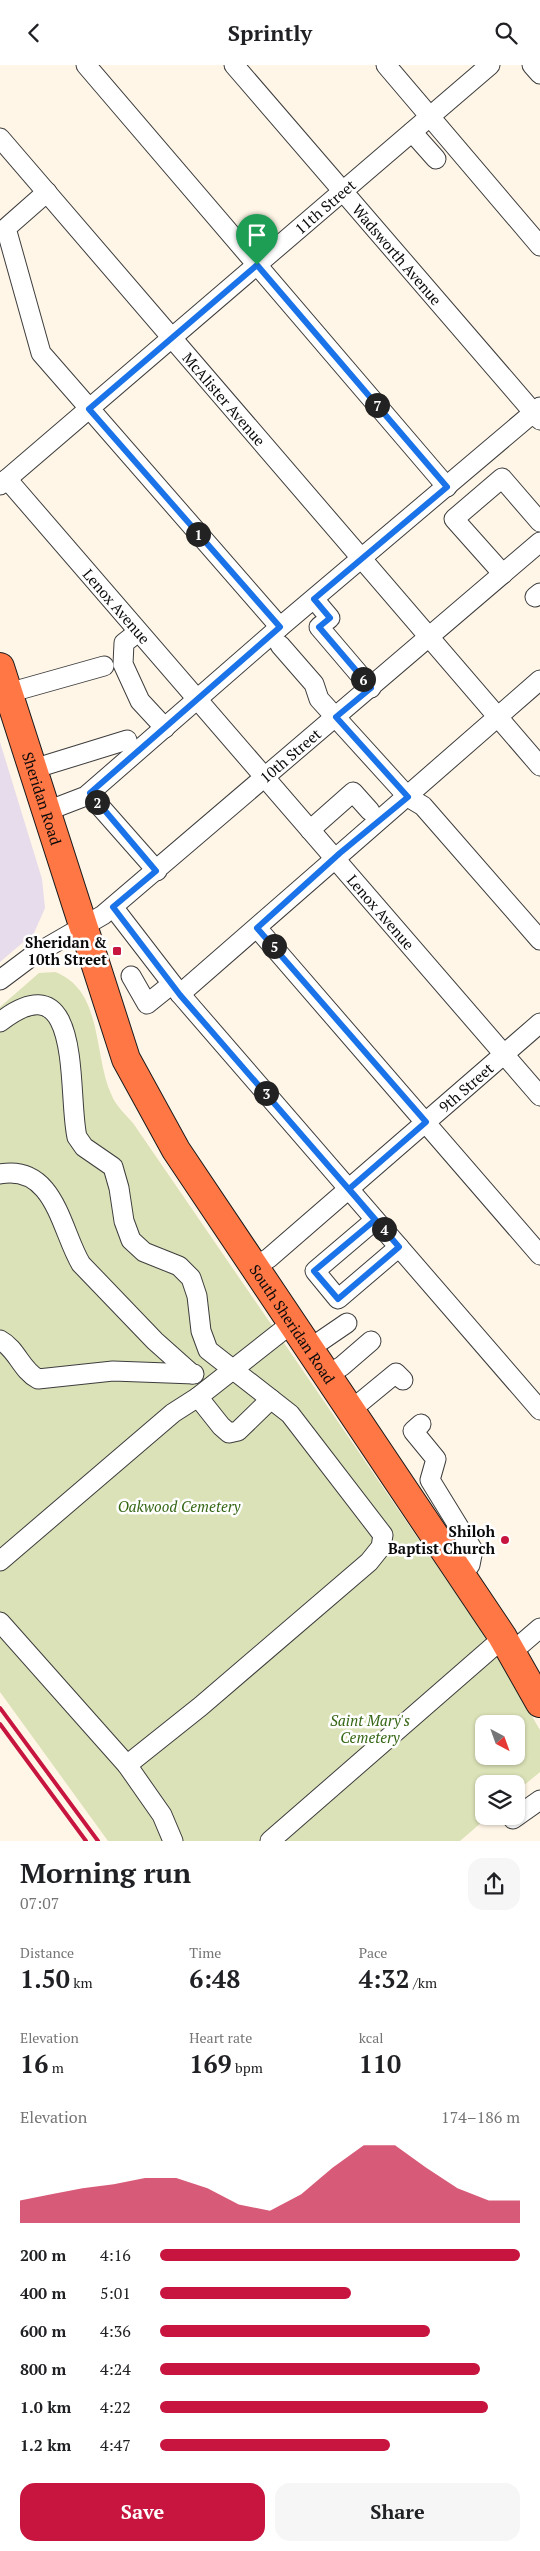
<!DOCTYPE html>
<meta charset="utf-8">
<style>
:root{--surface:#fff;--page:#f6f6f6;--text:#202124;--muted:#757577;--accent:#c7153f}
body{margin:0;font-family:"PT Serif",serif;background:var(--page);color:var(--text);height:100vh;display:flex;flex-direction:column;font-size:19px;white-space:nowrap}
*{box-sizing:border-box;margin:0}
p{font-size:16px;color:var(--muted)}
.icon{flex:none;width:28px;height:28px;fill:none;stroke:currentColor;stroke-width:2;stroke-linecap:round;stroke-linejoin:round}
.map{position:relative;height:1776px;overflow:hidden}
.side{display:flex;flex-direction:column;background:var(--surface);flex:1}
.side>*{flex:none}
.needle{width:32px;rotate:139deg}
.controls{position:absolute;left:475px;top:1650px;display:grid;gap:10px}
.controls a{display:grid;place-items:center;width:50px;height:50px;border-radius:10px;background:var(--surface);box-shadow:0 1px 4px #0004;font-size:25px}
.pin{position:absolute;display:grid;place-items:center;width:42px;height:42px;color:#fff;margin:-51px -21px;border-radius:50% 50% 50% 0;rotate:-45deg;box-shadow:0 0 5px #0007}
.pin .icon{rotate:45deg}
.km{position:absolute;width:25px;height:25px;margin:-12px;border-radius:50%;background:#222;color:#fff;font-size:14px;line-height:25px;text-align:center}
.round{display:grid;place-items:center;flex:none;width:52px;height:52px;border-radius:15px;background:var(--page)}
.head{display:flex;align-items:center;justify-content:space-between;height:85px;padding:0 20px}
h1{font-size:28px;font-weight:700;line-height:38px}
.stats{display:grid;grid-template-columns:repeat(3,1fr);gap:8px;height:85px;padding:5px 20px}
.stats div{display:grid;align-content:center}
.stats b{font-size:25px;font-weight:700}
.stats small{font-size:14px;font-weight:400}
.stats p{font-size:14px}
.chart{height:140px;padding:10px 20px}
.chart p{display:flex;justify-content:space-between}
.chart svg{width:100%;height:90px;margin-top:5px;fill:var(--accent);opacity:.7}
.button{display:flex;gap:10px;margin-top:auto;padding:10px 20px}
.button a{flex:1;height:58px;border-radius:15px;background:var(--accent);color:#fff;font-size:20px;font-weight:700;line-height:58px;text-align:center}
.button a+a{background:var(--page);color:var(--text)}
ul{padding:0 20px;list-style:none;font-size:16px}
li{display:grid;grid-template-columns:80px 60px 1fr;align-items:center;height:38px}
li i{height:12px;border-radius:6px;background:var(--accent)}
header{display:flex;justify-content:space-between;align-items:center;height:65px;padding:0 20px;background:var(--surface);font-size:22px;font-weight:700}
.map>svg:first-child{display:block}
.industrial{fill:#e7dceb}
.cemetery{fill:#dce2b7;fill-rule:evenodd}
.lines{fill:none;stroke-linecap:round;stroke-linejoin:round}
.minor-casing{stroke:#3d3d3d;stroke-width:21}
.highway-casing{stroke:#1b1b1b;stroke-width:30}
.minor{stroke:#fff;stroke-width:19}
.highway{stroke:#ff7745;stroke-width:28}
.rail{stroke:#c7153f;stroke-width:4}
.route-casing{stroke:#fff;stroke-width:10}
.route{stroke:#1a73e8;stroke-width:6}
.poi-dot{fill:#c7153f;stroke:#fff;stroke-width:2}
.labels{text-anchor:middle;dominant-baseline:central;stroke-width:5;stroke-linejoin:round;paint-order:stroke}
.street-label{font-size:15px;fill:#0a0a0a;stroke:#fff}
.poi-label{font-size:15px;font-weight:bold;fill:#0a0a0a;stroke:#fff;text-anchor:end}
.park-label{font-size:15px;font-style:italic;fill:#366715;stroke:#fff}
</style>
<header><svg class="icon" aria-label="back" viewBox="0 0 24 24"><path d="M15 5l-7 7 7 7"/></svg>Sprintly<svg class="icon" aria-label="search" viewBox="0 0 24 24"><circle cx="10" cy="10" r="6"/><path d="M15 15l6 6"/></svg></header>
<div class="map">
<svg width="540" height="1776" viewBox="0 0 540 1776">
<rect width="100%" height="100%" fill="#fff6e7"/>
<path class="industrial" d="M0,677L42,814L45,843L34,868L0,897Z"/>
<path class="cemetery" d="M55,907C104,925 93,992 112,1031C116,1041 126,1050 133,1058L487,1574L540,1665V1707L516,1727V1719H484V1751H489L460,1776H108L0,1627V942L39,908ZM484,1659H516V1691H484Z"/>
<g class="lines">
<g class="minor-casing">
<g id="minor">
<path d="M86,0L447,422"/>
<path id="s1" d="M234,0L540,355"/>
<path d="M386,0L540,181"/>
<path d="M532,0L540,9"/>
<path d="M412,67L436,94"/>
<path id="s2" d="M0,73L540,701"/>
<path d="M47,127L6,163L41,288L280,562"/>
<path id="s3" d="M7,414L540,1031"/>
<path id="s4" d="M0,420L490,0"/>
<path d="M503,509L454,454L502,413L540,457"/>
<path d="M535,532L540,528"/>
<path d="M314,534L330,553L319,562L371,623"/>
<path d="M138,567L124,578L123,599L140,636L165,663"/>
<path d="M280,580L314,619L319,634L408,732L423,741L540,875"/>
<path d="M8,628L104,601"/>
<path d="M33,704L127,675"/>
<path d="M89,729L157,806"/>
<path d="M47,746L86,731L280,562L540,342"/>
<path d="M310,765L353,727L370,746"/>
<path d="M113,842L180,929L540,1345"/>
<path d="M257,863L540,1190"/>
<path d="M131,911L147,939L172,919"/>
<path id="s5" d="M0,915L32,891L103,850L540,477"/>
<path d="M180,929L540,615"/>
<path d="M0,957C84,892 67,1029 77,1072L84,1082L113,1102L119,1123L124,1156L131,1175L144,1187L179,1201L191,1213L197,1231L201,1266L208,1285L290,1349L383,1470L381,1482L369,1497L201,1641L127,1700"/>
<path d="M0,1109C55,1099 61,1166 81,1199L155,1276L192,1309"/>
<path d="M375,1155L315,1206L338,1234L399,1182"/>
<path id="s6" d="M254,1202L269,1193L540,958"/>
<path d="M0,1275C17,1284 21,1305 38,1314L113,1306L194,1309"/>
<path d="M309,1284L347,1258"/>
<path d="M327,1310L342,1301L371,1276"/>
<path d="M198,1332L221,1361L229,1368L238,1366L271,1334"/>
<path d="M351,1345L396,1308L403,1315"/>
<path d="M421,1359L413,1366L436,1394L430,1415L473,1485L470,1500L461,1509"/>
<path d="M0,1496L173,1348L198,1332L292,1258"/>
<path d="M0,1557L127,1700L162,1750L173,1776"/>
<path d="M512,1587L540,1563"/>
<path d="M513,1754L540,1735"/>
<path d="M270,1776L503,1573"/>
</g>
</g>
<g class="highway-casing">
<g id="highway">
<path id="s7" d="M0,602L126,994L176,1085L502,1571L540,1638"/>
</g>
</g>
<use href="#minor" class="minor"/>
<use href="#highway" class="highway"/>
<g class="rail">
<path d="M0,1643L98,1776"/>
<path d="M0,1659L86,1776"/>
</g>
</g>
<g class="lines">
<g class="route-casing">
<path id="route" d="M257,200L89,344L280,562L90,728L156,806L113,842L180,930L359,1136L375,1155L314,1206L338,1234L399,1182L349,1124L426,1057L257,863L340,788L408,732L336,652L371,623L319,562L330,553L314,534L447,422L257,200"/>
</g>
<use href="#route" class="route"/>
</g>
<g class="poi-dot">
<rect x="112" y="881" width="10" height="10" rx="2.5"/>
<circle cx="505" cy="1475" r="5"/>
</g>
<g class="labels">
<g class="street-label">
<text stroke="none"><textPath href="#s4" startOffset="428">11th Street</textPath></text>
<text stroke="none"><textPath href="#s1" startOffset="250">Wadsworth Avenue</textPath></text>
<text stroke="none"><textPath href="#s2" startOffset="344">McAlister Avenue</textPath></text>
<text stroke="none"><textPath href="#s3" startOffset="168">Lenox Avenue</textPath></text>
<text stroke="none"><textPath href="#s5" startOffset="368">10th Street</textPath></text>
<text stroke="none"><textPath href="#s7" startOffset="138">Sheridan Road</textPath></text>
<text stroke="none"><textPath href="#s3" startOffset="572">Lenox Avenue</textPath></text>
<text stroke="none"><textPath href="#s6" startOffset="278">9th Street</textPath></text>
<text stroke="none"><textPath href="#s7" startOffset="725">South Sheridan Road</textPath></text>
</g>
<g class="poi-label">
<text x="107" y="877">Sheridan &amp;<tspan x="107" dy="17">10th Street</tspan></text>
<text x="495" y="1466">Shiloh<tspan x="495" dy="17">Baptist Church</tspan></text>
</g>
<g class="park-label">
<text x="179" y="1441">Oakwood Cemetery</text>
<text x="370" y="1655">Saint Mary's<tspan x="370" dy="17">Cemetery</tspan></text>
</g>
</g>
</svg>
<div class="controls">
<a><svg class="needle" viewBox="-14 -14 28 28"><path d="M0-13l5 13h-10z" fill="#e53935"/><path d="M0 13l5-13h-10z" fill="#757577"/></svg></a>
<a><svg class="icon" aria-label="layers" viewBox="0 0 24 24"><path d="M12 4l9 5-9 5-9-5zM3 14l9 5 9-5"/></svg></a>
</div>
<div class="pin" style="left:257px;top:200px;background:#1e9e55"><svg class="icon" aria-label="arrive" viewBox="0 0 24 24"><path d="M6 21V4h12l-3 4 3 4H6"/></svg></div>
<b class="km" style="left:198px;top:469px">1</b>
<b class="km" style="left:97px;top:737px">2</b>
<b class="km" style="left:266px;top:1028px">3</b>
<b class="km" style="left:384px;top:1164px">4</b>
<b class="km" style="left:274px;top:881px">5</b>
<b class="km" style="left:363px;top:614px">6</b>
<b class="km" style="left:377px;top:340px">7</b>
</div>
<section class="side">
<div class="head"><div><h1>Morning run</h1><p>07:07</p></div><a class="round"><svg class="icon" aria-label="share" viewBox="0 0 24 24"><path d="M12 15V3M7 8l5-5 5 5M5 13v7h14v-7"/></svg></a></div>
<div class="stats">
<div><p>Distance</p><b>1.50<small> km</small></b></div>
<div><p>Time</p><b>6:48</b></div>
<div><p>Pace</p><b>4:32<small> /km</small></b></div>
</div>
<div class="stats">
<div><p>Elevation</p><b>16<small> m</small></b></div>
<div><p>Heart rate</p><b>169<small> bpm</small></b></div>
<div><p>kcal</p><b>110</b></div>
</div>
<div class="chart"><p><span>Elevation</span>174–186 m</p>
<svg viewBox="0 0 160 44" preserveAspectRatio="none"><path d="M0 44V33L10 30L20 27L30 25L40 22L50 22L60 27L70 35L80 38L90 30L100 17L110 6L120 6L130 17L140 27L150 33L160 33V44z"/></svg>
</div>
<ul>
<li><b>200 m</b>4:16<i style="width:100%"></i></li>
<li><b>400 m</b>5:01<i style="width:53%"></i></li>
<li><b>600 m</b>4:36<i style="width:75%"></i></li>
<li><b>800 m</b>4:24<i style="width:89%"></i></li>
<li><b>1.0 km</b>4:22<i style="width:91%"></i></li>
<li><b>1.2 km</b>4:47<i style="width:64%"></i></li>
</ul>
<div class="button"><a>Save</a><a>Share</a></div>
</section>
